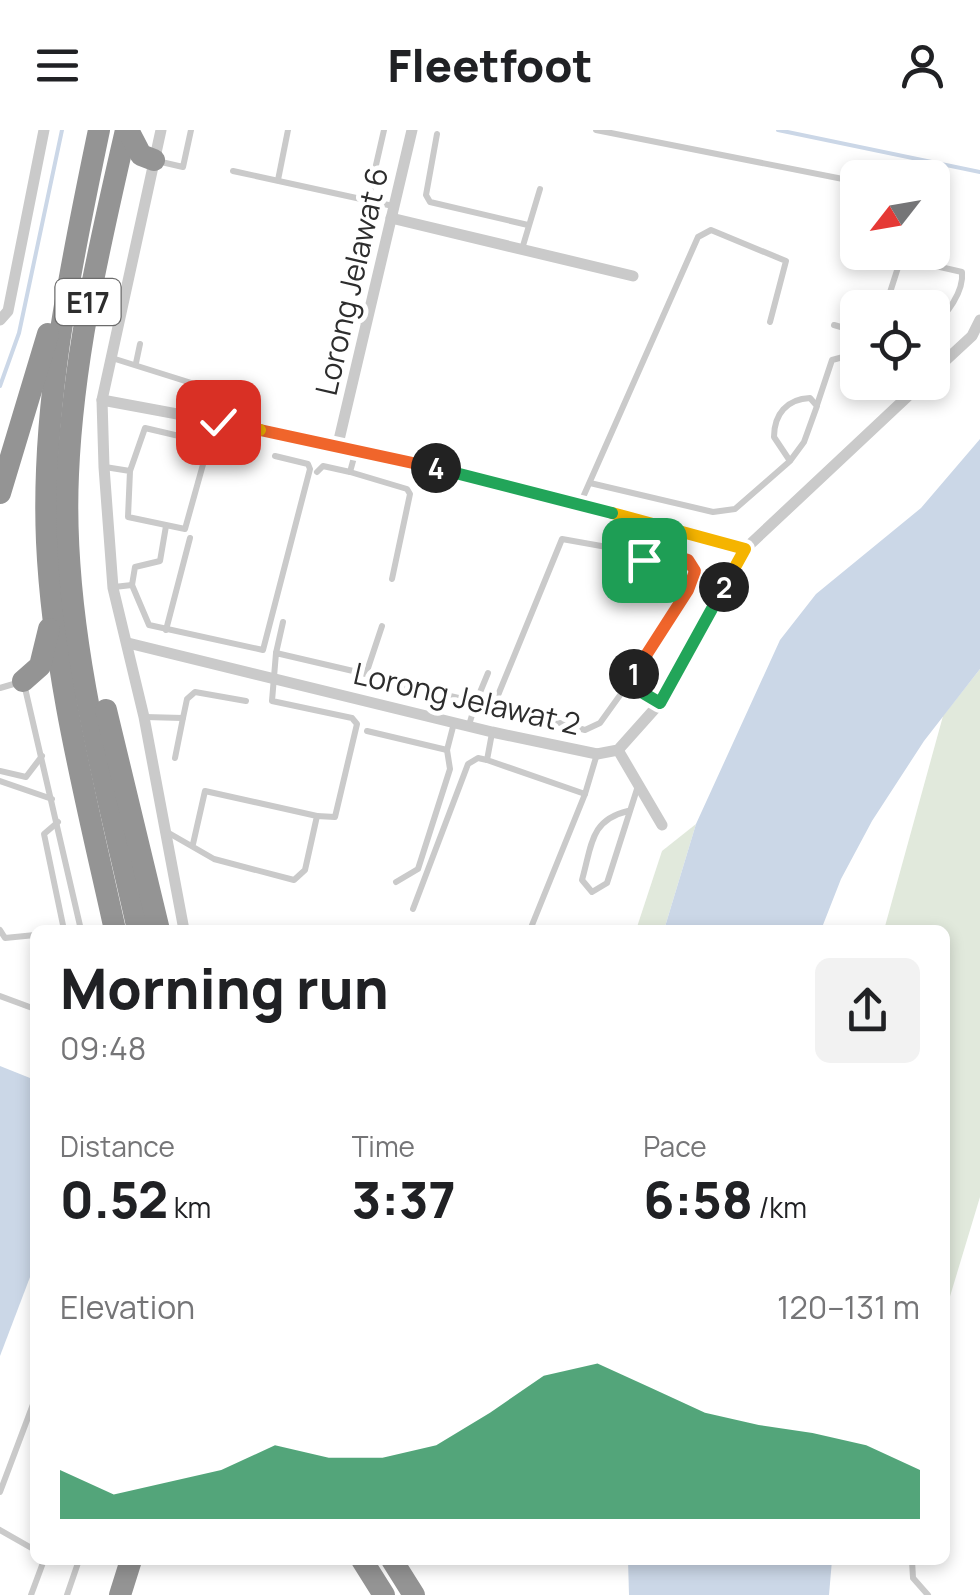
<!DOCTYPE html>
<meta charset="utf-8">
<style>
:root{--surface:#fff;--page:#f2f2f2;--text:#202124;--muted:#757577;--accent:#0b8043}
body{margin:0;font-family:Manrope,sans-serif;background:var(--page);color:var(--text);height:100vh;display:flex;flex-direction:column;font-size:38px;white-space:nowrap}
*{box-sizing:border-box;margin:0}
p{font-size:32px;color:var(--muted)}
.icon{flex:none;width:55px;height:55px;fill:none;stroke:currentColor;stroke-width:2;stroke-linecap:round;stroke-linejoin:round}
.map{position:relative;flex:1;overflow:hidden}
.drawer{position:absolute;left:30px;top:795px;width:920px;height:640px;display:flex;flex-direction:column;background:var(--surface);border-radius:15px;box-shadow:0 5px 15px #0003}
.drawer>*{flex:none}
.needle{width:65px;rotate:239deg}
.buttons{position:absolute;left:840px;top:30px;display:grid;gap:20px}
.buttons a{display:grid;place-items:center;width:110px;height:110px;border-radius:15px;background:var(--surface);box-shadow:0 5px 15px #0003;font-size:50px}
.pin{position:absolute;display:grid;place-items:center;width:85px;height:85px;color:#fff;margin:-42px;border-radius:20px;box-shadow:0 5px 15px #0006}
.km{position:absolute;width:50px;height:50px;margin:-25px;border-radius:50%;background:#222;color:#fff;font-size:28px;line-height:50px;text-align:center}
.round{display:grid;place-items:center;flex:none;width:105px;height:105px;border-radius:15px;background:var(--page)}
.head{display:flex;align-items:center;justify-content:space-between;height:170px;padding:0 30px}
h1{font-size:55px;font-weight:800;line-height:75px}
.stats{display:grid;grid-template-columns:repeat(3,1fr);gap:15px;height:170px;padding:10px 30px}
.stats div{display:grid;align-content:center}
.stats b{font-size:50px;font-weight:800}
.stats small{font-size:28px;font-weight:400}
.stats p{font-size:28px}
.chart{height:280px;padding:20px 30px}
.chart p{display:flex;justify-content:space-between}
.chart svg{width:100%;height:180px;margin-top:10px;fill:var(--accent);opacity:.7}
header{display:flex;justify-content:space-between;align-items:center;height:130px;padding:0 30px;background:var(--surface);font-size:45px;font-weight:800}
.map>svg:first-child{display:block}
.green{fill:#e1e9dc}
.water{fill:#cbd7e7}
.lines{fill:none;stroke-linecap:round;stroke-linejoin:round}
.stream{stroke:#cbd7e7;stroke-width:4}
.lane{stroke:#cacaca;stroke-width:6}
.street{stroke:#cacaca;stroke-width:11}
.highway{stroke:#949494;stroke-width:22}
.split-1-casing{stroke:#fff;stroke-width:20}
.split-2-casing{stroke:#fff;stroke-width:20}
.split-3-casing{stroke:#fff;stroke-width:20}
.split-4-casing{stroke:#fff;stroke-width:20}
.split-5-casing{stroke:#fff;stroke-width:20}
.split-6-casing{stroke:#fff;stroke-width:20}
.split-1{stroke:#f0652b;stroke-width:12}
.split-2{stroke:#22a559;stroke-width:12}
.split-3{stroke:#f5b400;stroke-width:12}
.split-4{stroke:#22a559;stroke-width:12}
.split-5{stroke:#f0652b;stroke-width:12}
.split-6{stroke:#f5b400;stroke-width:12}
.labels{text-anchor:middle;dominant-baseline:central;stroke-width:10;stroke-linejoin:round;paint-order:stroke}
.shield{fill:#fff;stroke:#6c6c6c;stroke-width:2.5}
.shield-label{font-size:28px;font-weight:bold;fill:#2d2d2d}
.street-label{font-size:30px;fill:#2d2d2d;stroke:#fff}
</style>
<header><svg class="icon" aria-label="menu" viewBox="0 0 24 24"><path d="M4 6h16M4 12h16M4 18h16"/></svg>Fleetfoot<svg class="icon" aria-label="person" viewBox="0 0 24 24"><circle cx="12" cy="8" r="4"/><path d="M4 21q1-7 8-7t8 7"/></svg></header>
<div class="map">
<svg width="980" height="1465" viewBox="0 0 980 1465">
<rect width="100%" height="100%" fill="#fff"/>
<g class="green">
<path d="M980,539V1067L945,1183V800H884L943,586Z"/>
<path d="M696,694L664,800H636L662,721Z"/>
</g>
<g class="water">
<path d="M980,309V539L924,611L872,691L841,749L821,800H664L696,694L780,510L816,464L921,378Z"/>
<path d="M0,936L35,950V1134L0,1226Z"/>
<path d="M628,1430H832L829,1465H629Z"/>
</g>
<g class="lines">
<g class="stream">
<path d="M778,0L980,42"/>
<path d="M0,256L19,203L62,0"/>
</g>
<g class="lane">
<path d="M596,0L858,52"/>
<path d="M437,4L426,65L430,72L528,95"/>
<path d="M157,31L183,37L191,0"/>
<path d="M233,41L393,76"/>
<path d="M278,50L288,0"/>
<path d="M368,70L384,0"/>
<path d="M522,119L540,59"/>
<path d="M885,178L901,128L962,142C964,162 947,184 932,197"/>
<path d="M344,184L365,192"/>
<path d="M834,195L858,202"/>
<path d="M112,228L201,256"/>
<path d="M136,233L140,214"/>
<path d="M817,275L832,230L847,226L858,230"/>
<path d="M105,337L130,341L145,298L209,313L185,399L128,387L130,341"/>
<path d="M317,342L323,336L350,342L356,320"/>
<path d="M350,342L407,359L410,364L392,449"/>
<path d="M590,353L713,382L735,379L790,331L804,312L817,276L810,268C787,269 774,284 774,307L790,331"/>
<path d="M580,374L698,107L711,100L786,131L770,192"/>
<path d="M132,455L135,437L160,431L166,396"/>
<path d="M114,457L132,455L149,495L263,520L310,339L308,334L275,326"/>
<path d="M166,500L190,408"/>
<path d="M276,523L283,492"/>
<path d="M385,551L476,572L469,595"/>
<path d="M628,554L600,593L585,600L494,575L562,409L618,419L644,430L662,422L693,435L688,460L628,554L660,573"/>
<path d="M0,558L17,553"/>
<path d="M25,558L81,800"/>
<path d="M476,572L488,543"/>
<path d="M145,587L183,588L187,569L195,562L246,571"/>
<path d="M367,601L447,620"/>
<path d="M492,603L487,630L585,664L530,800"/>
<path d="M175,628L183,588"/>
<path d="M0,641L26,647L42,626"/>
<path d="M0,651L52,669"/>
<path d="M585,664L597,624"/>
<path d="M628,681C590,690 592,715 582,750L592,762L607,753L638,656"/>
<path d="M317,686L335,687L357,594L352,588L272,571L276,523L366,544L382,496"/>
<path d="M58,692L44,704L64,800"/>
<path d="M167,702L214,729L294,750L305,740L317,686L205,661L193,714"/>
<path d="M396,752L418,739L450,639L447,620L454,593"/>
<path d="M413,779L468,634L478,628L487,630"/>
<path d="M0,800L5,808L35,805"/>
<path d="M0,866L35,879"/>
<path d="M0,1362L35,1269"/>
<path d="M0,1400L35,1420"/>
<path d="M912,1430L913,1448L928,1465"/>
<path d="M31,1465L44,1430"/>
<path d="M67,1465L79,1430"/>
</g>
<g class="street">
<path d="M161,0L102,270L104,337L113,458L144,587L184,800"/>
<path d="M391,88L633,146"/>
<path d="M0,190L8,181L44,0"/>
<path d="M932,243L972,206L980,190"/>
<path d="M102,270L334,313L745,419"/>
<path d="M338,314L412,0"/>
<path d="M128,513L492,602L597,624L618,620L660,573L745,419L923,252"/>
<path d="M618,620L662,695"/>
</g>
<g class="highway">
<path d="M99,0C71,135 41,274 47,412C53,543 87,673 115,800"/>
<path d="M126,0C100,114 73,226 68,344C61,497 105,651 138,800"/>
<path d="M128,0L141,25L154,30"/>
<path d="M0,363L48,204"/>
<path d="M23,551L40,536L49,499"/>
<path d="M106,580L159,800"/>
<path d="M362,1430L384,1465"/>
<path d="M392,1430L414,1465"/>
<path d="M120,1465L131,1430"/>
</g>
</g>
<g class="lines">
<g class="split-1-casing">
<path id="split-1" d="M634,544L688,460L695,441L688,430L662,422L644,430"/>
</g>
<g class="split-2-casing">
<path id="split-2" d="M634,544L628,554L660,573L724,457"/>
</g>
<g class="split-3-casing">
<path id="split-3" d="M612,383L745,419L724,457"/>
</g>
<g class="split-4-casing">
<path id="split-4" d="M436,338L612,383"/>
</g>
<g class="split-5-casing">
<path id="split-5" d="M260,300L436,338"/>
</g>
<g class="split-6-casing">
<path id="split-6" d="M218,292L260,300"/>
</g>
<use href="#split-1" class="split-1"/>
<use href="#split-2" class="split-2"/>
<use href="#split-3" class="split-3"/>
<use href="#split-4" class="split-4"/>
<use href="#split-5" class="split-5"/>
<use href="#split-6" class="split-6"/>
</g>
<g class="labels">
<rect class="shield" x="55.5" y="149" width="65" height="46" rx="8"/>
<g class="shield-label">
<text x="88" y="172">E17</text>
</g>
<g class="street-label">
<text transform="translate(351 151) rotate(-77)">Lorong Jelawat 6</text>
<text transform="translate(467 568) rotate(13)">Lorong Jelawat 2</text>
</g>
</g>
</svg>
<div class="buttons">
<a><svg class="needle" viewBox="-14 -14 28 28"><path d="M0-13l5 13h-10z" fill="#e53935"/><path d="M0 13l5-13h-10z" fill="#757577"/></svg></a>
<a><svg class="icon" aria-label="locate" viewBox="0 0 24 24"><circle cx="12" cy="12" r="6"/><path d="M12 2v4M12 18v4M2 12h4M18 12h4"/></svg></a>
</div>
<div class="pin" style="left:644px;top:430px;background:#1e9e55"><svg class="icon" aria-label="arrive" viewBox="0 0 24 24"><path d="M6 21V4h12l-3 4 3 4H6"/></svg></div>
<div class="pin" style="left:218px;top:292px;background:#d93025"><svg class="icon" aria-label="check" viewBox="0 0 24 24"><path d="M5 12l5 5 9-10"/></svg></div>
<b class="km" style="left:634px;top:544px">1</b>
<b class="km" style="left:724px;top:457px">2</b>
<b class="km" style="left:436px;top:338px">4</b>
<section class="drawer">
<div class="head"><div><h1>Morning run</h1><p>09:48</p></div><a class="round"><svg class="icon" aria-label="share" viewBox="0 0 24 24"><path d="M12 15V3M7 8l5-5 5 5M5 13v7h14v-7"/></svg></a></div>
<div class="stats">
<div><p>Distance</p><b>0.52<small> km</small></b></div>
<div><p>Time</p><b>3:37</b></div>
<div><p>Pace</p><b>6:58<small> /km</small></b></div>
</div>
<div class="chart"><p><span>Elevation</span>120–131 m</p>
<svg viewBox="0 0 160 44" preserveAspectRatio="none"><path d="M0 44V32L10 38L20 35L30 32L40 26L50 29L60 29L70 26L80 18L90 9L100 6L110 12L120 18L130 21L140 23L150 26L160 32V44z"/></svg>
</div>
</section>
</div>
